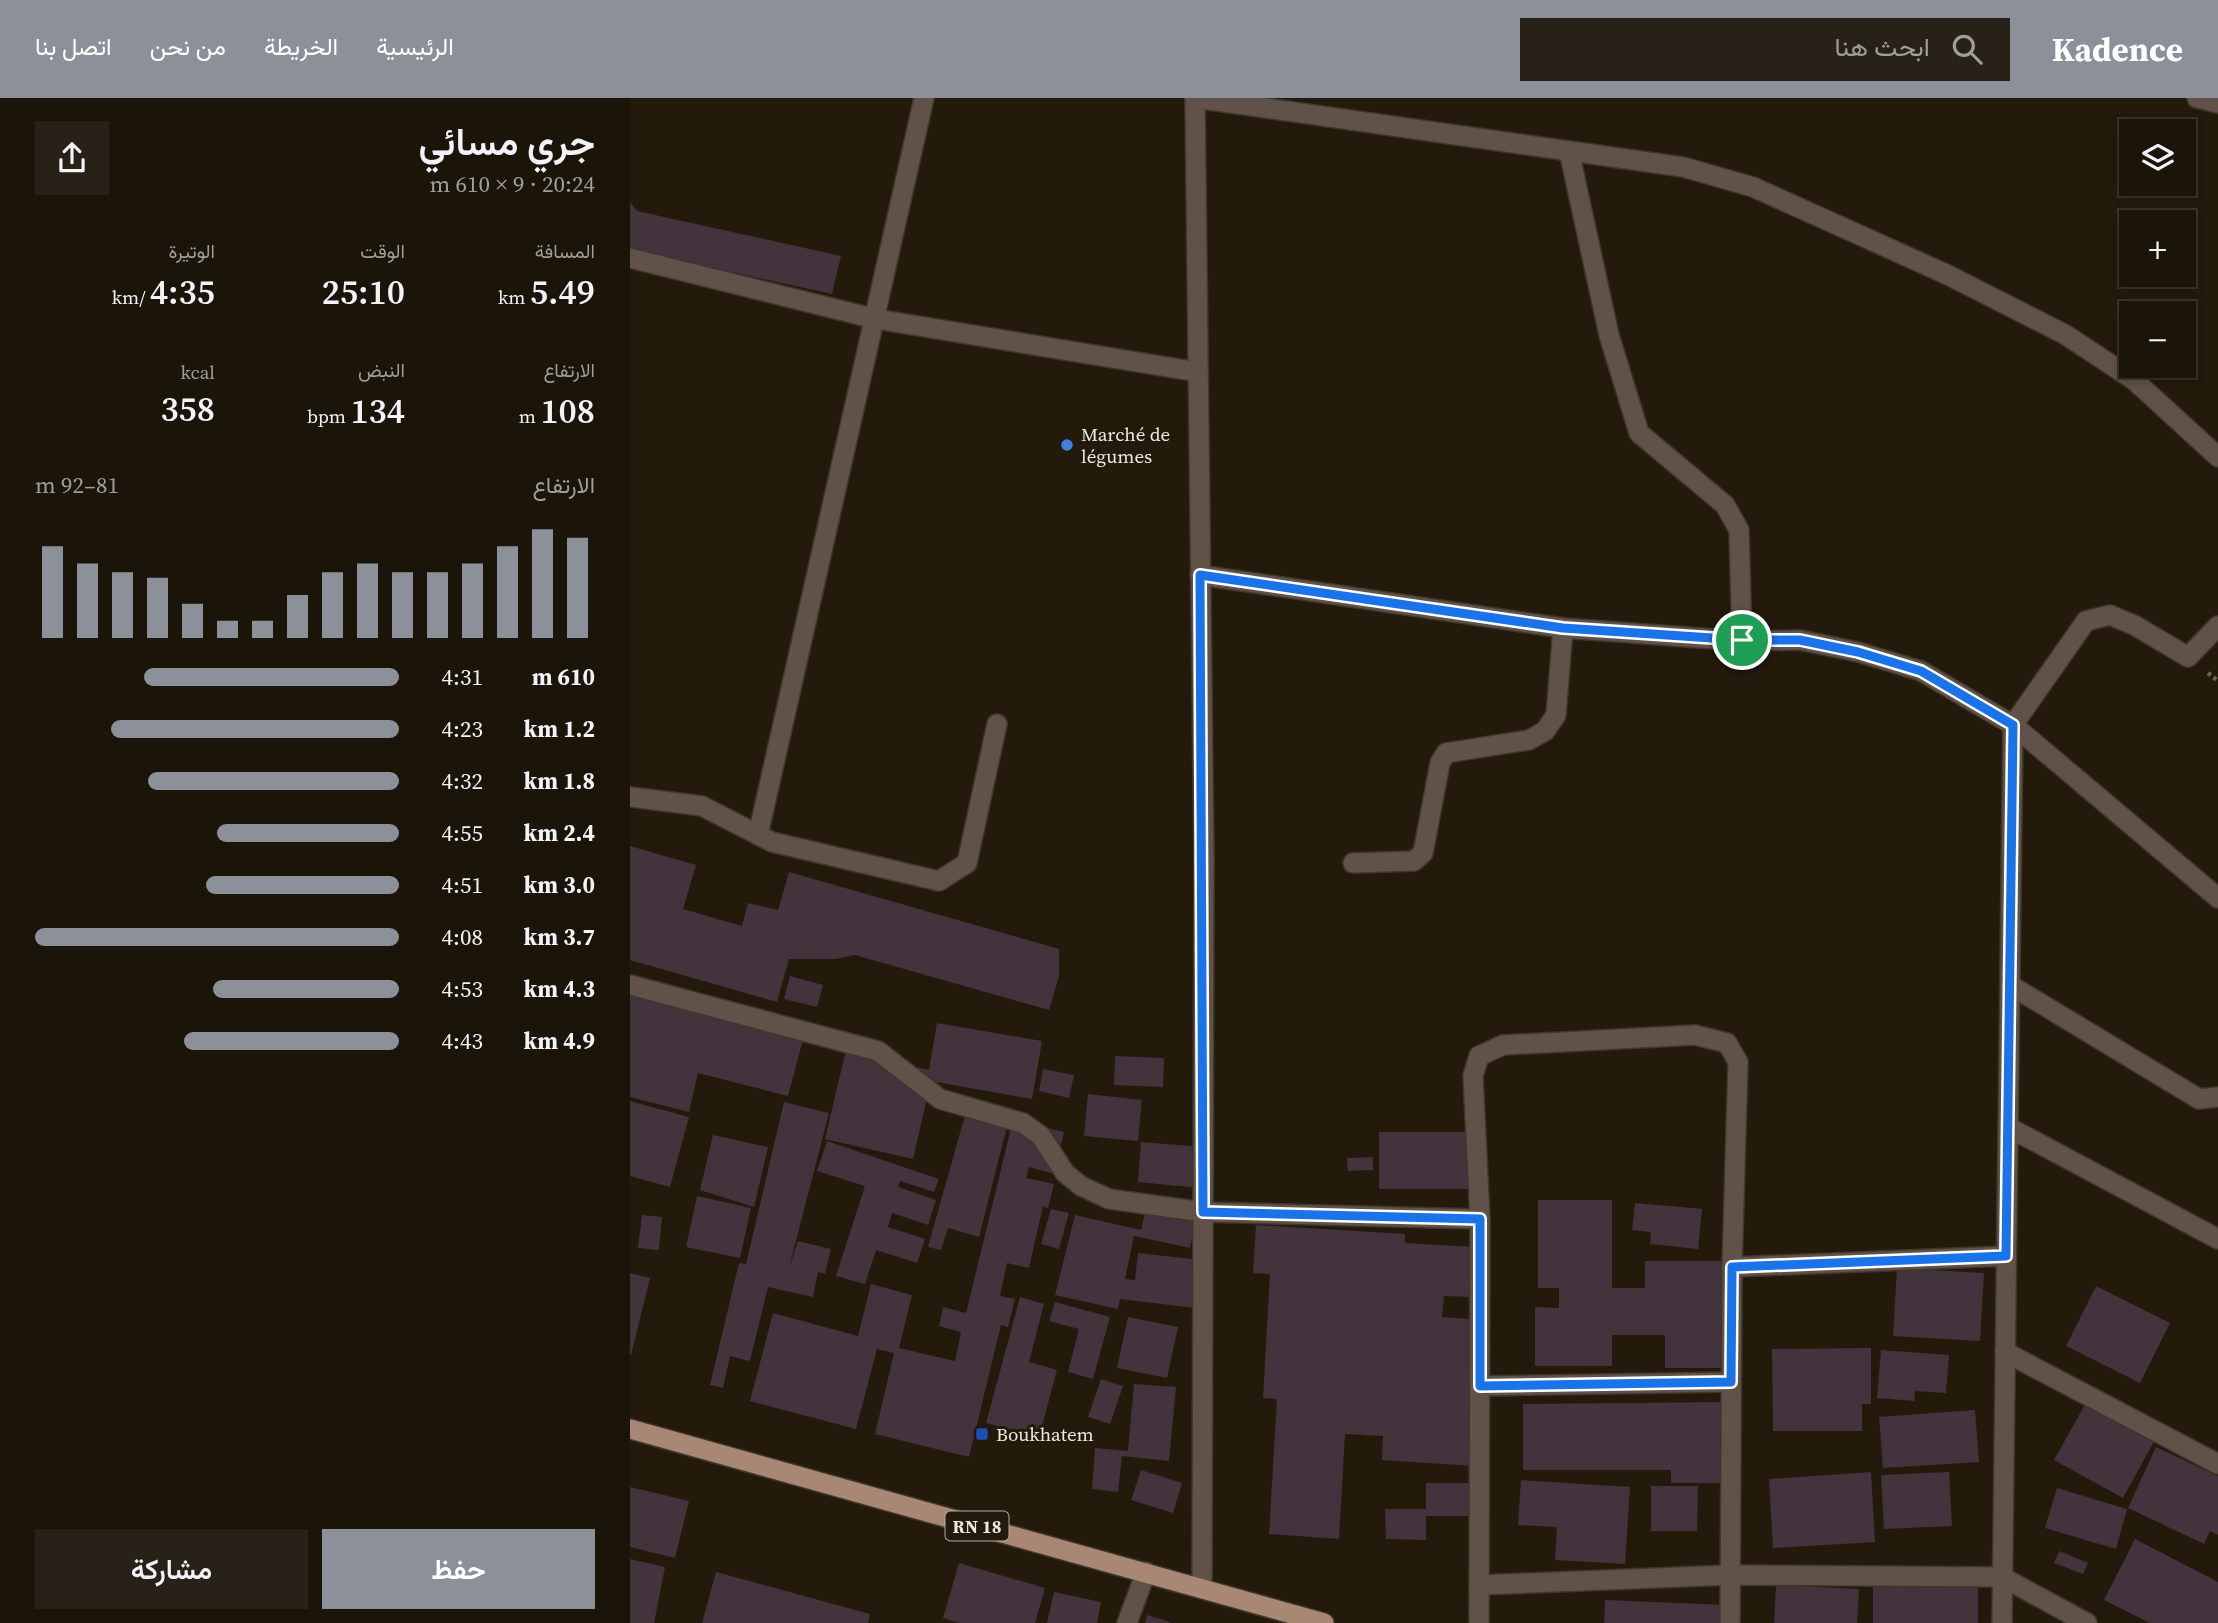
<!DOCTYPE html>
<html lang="ar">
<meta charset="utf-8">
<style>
:root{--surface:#1a1409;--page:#272117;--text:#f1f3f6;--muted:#9f9e9c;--line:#38332a;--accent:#8c9099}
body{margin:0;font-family:"Source Serif 4",Vazirmatn,serif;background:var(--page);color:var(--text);direction:rtl;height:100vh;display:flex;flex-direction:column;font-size:26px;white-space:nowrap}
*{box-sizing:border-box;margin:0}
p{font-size:23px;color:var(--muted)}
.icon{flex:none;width:38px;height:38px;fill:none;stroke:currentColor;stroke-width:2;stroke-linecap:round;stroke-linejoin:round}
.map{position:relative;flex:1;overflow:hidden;direction:ltr}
.sheet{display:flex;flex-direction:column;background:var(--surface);width:630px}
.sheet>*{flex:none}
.controls{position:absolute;left:1489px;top:21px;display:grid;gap:14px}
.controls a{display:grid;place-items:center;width:77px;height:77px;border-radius:0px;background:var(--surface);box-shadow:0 4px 10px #0003,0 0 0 2px var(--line);font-size:35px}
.pin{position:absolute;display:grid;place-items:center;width:60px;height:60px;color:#fff;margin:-30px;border:4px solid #fff;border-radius:50%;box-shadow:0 2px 7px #0007}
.round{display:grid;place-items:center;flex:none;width:74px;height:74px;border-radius:0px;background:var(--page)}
.head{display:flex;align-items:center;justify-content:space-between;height:119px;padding:0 35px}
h1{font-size:38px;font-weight:600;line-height:52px}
.figures{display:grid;grid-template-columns:repeat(3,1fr);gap:10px;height:119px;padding:7px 35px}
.figures div{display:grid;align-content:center}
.figures b{font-size:35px;font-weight:600}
.figures small{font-size:19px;font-weight:400}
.figures p{font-size:19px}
.chart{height:196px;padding:14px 35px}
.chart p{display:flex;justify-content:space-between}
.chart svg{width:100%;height:126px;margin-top:7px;stroke:var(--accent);stroke-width:6}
.primary-button{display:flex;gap:14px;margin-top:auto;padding:14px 35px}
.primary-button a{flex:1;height:80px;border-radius:0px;background:var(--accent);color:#fff;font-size:28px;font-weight:600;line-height:80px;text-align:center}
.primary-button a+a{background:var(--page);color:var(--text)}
ul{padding:0 35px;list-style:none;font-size:23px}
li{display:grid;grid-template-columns:112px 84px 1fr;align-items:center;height:52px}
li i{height:18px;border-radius:9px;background:var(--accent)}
header{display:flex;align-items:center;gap:42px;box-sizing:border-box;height:98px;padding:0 35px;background:var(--accent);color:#fff}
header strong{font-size:33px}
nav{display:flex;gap:38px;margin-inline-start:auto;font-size:24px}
.search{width:490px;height:63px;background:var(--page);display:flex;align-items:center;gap:18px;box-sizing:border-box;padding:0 24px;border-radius:0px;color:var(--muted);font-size:26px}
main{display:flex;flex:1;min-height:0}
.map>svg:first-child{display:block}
.building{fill:#42333d}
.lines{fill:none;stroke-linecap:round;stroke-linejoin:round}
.service-casing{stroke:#3f372a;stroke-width:22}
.minor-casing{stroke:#3f372a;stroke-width:22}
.primary-casing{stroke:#3f372a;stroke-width:22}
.path{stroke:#6b6356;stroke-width:4.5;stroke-dasharray:3.5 3.5;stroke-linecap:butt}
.service{stroke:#615249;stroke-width:19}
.minor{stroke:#615249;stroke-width:19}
.primary{stroke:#a88775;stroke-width:19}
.route-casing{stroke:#fff;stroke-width:14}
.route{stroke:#1a73e8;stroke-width:9}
.shop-dot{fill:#3f7fe0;stroke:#231a0c;stroke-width:2.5}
.transit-dot{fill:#1a4fb4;stroke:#231a0c;stroke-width:2.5}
.labels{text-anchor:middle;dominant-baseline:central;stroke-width:6;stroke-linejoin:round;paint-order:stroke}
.shield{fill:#231a0c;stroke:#b1aaa0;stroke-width:2}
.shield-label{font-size:18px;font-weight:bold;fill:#eee8df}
.poi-label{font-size:19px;fill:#eee8df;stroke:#231a0c;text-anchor:start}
</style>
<header>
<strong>Kadence</strong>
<div class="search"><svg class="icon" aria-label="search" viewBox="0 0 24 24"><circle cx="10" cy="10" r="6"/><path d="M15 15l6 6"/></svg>ابحث هنا</div>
<nav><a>الرئيسية</a><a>الخريطة</a><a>من نحن</a><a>اتصل بنا</a></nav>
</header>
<main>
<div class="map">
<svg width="1588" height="1525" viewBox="0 0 1588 1525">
<rect width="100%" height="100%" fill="#231a0c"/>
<g class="building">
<path d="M0,104L7,113L211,158L202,196L0,152Z"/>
<path d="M0,748L66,767L53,811L112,828L118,805L148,812L159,774L429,851V878L419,912L225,857L206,861H159L147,904L0,862Z"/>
<path d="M160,878L193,887L187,909L154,901Z"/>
<path d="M0,894L174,938L158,998L68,975L59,1014L0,999Z"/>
<path d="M307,925L412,943L402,1001L301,983L283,1061L195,1041L216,952L299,972Z"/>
<path d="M485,958L534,960L533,989L484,987Z"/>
<path d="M413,971L444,977L439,1000L409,993Z"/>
<path d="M458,996L512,1002L508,1043L454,1038Z"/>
<path d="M0,1003L59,1019L40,1089L0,1078Z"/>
<path d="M154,1004L199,1015L159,1170L168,1143L201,1151L195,1176L188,1174L183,1199L138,1189L120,1263L100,1258L93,1290L80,1287L109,1165L116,1166Z"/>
<path d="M337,1010L379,1021L349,1139L318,1130L311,1152L298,1149Z"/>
<path d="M383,1022L434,1034L424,1076L399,1069L396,1080L424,1086L418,1110L413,1108L399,1170L377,1165L370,1198L385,1201L378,1229L371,1227L339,1359L245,1336L264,1255L247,1251L226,1331L120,1303L143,1215L228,1238L241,1186L282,1197L269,1250L325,1263L331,1234L309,1228L313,1209L336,1215Z"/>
<path d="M749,1034H845L846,1091H749Z"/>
<path d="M83,1037L138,1049L124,1109L70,1092Z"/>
<path d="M197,1043L309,1081L304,1094L270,1083L268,1089L306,1102L298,1127L262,1115L258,1129L295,1141L287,1165L246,1152L235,1186L206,1178L235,1088L187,1073Z"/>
<path d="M511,1044L573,1049L570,1090L508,1084Z"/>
<path d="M743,1059V1072L718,1073L717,1060Z"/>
<path d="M67,1098L121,1110L110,1160L56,1149Z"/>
<path d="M908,1102H982V1190H1015V1163H1099V1270H1035V1237H982V1268H905V1209L929,1210V1190H908Z"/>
<path d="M1005,1105L1072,1111L1068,1151L1020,1146L1021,1134L1002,1132Z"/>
<path d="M517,1106L567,1117L560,1150L504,1138L495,1181L505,1182L508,1155L571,1162L565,1210L490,1201L488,1211L425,1197L445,1117L511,1132Z"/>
<path d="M421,1111L439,1115L429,1151L411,1146Z"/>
<path d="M12,1117L32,1119L29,1152L8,1150Z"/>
<path d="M626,1127L775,1136V1145L844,1149L841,1199L814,1198L812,1219L852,1222L844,1368L752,1362L753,1338L715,1336L709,1441L639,1436L647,1301L633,1300L640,1176L623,1175Z"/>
<path d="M1267,1170L1354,1175L1350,1243L1263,1238Z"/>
<path d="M0,1175L20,1180L1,1257H0Z"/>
<path d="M1466,1188L1540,1225L1510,1285L1436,1248Z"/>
<path d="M390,1199L414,1206L399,1264L427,1272L409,1339L356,1325Z"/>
<path d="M425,1204L480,1219L463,1281L438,1274L449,1231L419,1223Z"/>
<path d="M498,1219L548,1229L537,1280L487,1270Z"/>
<path d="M1241,1250V1306H1232V1333H1143L1142,1251Z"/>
<path d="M1251,1252L1319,1257L1316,1295L1285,1293L1284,1303L1247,1300Z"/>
<path d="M471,1281L493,1288L480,1326L458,1319Z"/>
<path d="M504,1286L546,1289L539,1363L492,1358L488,1394L462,1391L465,1350L498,1353Z"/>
<path d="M1457,1303L1526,1340L1493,1400L1424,1362Z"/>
<path d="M1094,1304L1095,1385H1041V1372H893V1306Z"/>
<path d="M1345,1312L1349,1364L1253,1370L1249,1319Z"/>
<path d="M1526,1349L1588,1378V1437L1580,1433L1574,1446L1498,1410Z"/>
<path d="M511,1372L552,1385L543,1415L501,1402Z"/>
<path d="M1241,1374L1245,1444L1143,1450L1139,1381Z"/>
<path d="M1319,1374L1322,1428L1254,1431L1251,1377Z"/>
<path d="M891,1382L1000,1389L995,1466L925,1462L927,1429L888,1427Z"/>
<path d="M796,1385H839L840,1418H796V1442L756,1441L755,1411H796Z"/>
<path d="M1021,1388H1068L1067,1433H1021Z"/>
<path d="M0,1389L59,1403L45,1460L0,1449Z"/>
<path d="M1427,1390L1497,1411L1486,1451L1415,1430Z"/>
<path d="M1505,1441L1588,1484V1525H1520L1474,1502Z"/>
<path d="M1429,1453L1458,1465L1453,1476L1424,1465Z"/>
<path d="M0,1461L35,1469L24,1525H0Z"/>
<path d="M329,1465L415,1490L405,1525H330L313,1520Z"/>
<path d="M86,1474L240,1516L238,1525H72Z"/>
<path d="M1243,1483L1348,1484V1525H1243Z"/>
<path d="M1146,1487L1229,1491L1227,1525H1144Z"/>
<path d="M424,1494L471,1504L467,1525H417Z"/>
<path d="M975,1502L1097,1507L1096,1525H974Z"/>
<path d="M517,1517L540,1524V1525H515Z"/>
</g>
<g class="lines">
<g class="service-casing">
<path id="service" d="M497,1525L516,1474"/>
</g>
<g class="minor-casing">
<g id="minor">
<path d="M565,0L574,761L572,1490"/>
<path d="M565,0L1053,69L1123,89L1318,177L1436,237L1504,282L1588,359"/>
<path d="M1567,0L1588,5"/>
<path d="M939,53L979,237L1009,335L1095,407L1109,432L1112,543"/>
<path d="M0,160L246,221L568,274"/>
<path d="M570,477L933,530L1112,543L1170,542L1228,554L1291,573L1383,627L1588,800"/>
<path d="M0,699L72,708L142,744L309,783L337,765L367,626"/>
<path d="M128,737L294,0"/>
<path d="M723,765L784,763L793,755L810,665L816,655L899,642L915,633L926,617L933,530"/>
<path d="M0,887L248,953L310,1001L393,1025L411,1038L435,1075L451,1088L479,1101L573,1114L850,1121"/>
<path d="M1380,887L1569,1001L1588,999"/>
<path d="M1378,1029L1588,1141"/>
<path d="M1102,1169L1376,1158"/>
<path d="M1375,1254L1588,1366"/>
<path d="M850,1288L1101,1284"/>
<path d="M849,1487L1100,1477L1372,1479L1457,1525"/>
<path d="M849,1525L850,1121L843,978L849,958L873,947L1065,937L1097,945L1108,964L1102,1169L1100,1525"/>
<path d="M1372,1525L1383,627L1456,523L1480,517L1504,527L1558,559L1588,528"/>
</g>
</g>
<g class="primary-casing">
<path id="primary" d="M0,1331L694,1525"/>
</g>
<path class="path" d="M1578,575L1588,583"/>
<use href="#service" class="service"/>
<use href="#minor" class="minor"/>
<use href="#primary" class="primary"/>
</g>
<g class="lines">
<g class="route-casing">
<path id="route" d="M570,477L933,530L1112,542H1170L1228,554L1291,573L1383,627L1376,1158L1102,1169L1101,1284L850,1288V1121L573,1114Z"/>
</g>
<use href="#route" class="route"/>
</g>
<circle class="shop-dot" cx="437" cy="347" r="7"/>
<rect class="transit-dot" x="345" y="1329" width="14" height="14" rx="3.5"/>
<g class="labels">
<rect class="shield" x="315.5" y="1413.5" width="63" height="29" rx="5"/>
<g class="shield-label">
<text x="347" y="1428">RN 18</text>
</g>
<g class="poi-label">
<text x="451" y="336">Marché de<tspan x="451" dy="22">légumes</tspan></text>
<text x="366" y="1336">Boukhatem</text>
</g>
</g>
</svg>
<div class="controls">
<a><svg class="icon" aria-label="layers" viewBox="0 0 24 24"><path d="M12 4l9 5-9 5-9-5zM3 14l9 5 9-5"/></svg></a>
<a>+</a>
<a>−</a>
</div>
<div class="pin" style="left:1112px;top:542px;background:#1e9e55"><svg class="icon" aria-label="arrive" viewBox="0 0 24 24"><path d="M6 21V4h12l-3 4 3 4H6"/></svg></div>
</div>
<section class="sheet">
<div class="head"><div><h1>جري مسائي</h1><p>20:24 · 9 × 610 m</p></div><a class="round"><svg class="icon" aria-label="share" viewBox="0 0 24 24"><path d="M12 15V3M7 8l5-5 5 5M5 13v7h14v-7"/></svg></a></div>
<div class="figures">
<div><p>المسافة</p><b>5.49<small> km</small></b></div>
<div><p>الوقت</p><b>25:10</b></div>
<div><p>الوتيرة</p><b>4:35<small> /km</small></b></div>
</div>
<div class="figures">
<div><p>الارتفاع</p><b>108<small> m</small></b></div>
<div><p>النبض</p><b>134<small> bpm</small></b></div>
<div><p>kcal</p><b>358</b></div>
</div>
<div class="chart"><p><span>الارتفاع</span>81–92 m</p>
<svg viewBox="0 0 160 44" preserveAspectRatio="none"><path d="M5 44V12M15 44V18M25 44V21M35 44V23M45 44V32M55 44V38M65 44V38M75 44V29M85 44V21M95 44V18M105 44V21M115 44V21M125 44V18M135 44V12M145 44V6M155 44V9"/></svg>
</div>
<ul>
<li><b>610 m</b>4:31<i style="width:70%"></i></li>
<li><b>1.2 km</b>4:23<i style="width:79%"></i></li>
<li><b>1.8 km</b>4:32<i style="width:69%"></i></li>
<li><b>2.4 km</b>4:55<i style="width:50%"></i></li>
<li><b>3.0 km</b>4:51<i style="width:53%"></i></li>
<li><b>3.7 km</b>4:08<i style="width:100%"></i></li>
<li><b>4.3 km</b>4:53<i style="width:51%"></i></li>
<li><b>4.9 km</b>4:43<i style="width:59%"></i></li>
</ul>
<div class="primary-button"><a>حفظ</a><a>مشاركة</a></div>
</section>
</main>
